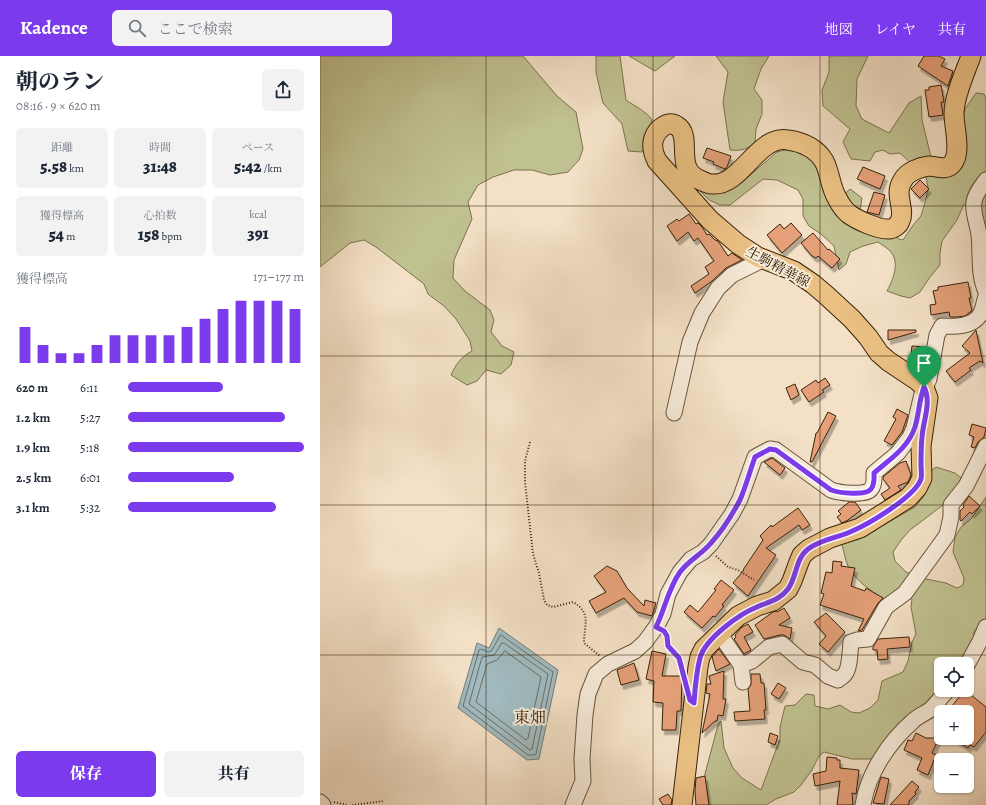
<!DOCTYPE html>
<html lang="ja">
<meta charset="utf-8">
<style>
:root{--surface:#fff;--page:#f2f2f3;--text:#1f2937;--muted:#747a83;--accent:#7c3aed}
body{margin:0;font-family:Alegreya,"Noto Serif JP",serif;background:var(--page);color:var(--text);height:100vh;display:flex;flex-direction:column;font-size:15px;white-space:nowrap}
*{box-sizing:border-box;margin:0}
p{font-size:13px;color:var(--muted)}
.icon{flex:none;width:22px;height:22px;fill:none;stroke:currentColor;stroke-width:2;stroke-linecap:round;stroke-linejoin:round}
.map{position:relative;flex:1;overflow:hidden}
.panel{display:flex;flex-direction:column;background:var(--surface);width:320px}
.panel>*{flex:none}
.fabs{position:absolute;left:614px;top:601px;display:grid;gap:8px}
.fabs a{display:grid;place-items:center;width:40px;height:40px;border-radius:6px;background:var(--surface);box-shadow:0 1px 3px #0004;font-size:20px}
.pin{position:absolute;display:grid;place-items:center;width:34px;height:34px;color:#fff;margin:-41px -17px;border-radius:50% 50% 50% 0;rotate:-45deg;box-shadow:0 0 4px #0007}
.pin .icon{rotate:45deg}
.round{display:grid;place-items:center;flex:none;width:42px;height:42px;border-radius:6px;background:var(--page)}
.overview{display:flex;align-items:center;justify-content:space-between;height:68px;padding:0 16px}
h1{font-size:22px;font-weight:800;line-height:30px}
.figures{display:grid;grid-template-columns:repeat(3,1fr);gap:6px;height:68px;padding:4px 16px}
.figures div{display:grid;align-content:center;border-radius:6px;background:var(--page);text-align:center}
.figures b{font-size:17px;font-weight:800}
.figures small{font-size:11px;font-weight:400}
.figures p{font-size:11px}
.chart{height:112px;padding:8px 16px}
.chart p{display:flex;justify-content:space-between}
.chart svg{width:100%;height:72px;margin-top:4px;stroke:var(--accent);stroke-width:6}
.cta{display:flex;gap:8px;margin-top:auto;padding:8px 16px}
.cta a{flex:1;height:46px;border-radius:6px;background:var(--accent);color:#fff;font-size:16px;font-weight:800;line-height:46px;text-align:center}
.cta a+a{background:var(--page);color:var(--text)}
ul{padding:0 16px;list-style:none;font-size:13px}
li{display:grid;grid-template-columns:64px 48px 1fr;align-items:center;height:30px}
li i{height:10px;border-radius:5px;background:var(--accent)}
header{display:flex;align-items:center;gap:24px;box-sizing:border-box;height:56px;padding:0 20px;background:var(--accent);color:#fff}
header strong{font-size:19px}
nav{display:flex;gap:22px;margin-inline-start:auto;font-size:14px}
.search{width:280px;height:36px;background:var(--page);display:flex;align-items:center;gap:10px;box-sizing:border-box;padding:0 14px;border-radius:6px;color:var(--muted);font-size:15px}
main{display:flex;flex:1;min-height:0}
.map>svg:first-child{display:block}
.green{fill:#c0c191;stroke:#7c724c}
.water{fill:#a0babf;stroke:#767e76}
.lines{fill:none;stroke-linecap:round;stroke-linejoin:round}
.shore{stroke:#6c6e64;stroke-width:1}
.building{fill:#e5a079;stroke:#382308;filter:url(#shadow)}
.minor-casing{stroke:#675238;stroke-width:17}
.major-casing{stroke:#382308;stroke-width:21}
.path{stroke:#382308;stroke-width:2;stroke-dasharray:1 2;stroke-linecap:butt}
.minor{stroke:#f7ebda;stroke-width:15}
.major{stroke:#eac083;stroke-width:19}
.route-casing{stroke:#fff;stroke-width:8}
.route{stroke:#7c3aed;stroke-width:5}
.grid{fill:none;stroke:#382308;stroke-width:1;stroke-opacity:0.55}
.labels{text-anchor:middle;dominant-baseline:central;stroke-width:4;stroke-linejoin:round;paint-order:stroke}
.street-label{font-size:14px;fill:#382308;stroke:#f7ebda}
.quarter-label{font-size:16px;fill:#382308;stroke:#f7ebda}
</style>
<header>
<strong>Kadence</strong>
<div class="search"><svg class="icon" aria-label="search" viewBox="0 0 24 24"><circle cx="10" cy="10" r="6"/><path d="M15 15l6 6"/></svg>ここで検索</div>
<nav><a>地図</a><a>レイヤ</a><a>共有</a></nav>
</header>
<main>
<section class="panel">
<div class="overview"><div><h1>朝のラン</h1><p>08:16 · 9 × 620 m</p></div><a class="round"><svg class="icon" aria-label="share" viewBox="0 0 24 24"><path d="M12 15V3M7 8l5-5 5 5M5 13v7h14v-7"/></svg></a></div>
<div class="figures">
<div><p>距離</p><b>5.58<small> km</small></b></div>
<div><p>時間</p><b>31:48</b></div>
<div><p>ペース</p><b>5:42<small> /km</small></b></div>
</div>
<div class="figures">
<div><p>獲得標高</p><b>54<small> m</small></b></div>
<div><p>心拍数</p><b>158<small> bpm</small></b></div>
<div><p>kcal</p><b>391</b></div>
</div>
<div class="chart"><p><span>獲得標高</span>171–177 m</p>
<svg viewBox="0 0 160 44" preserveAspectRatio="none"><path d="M5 44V22M15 44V33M25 44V38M35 44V38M45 44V33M55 44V27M65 44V27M75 44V27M85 44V27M95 44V22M105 44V17M115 44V11M125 44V6M135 44V6M145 44V6M155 44V11"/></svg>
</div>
<ul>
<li><b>620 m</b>6:11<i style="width:54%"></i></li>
<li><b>1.2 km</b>5:27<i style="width:89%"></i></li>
<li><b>1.9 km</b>5:18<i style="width:100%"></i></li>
<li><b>2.5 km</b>6:01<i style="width:60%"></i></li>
<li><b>3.1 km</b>5:32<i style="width:84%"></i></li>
</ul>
<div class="cta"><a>保存</a><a>共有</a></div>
</section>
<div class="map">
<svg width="666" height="749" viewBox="0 0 666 749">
<defs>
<filter id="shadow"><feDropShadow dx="2.5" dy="4.5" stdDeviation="0" flood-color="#0004"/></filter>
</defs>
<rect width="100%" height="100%" fill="#f3e0c6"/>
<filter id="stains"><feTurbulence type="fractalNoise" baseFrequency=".005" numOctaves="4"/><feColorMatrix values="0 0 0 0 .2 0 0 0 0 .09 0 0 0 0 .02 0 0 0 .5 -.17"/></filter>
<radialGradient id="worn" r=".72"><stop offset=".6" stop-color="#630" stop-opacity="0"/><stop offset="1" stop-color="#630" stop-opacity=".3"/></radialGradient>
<g class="green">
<path d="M0,0H203L237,40L256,56L263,93L259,104L248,116L230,119L212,114H194L173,121L158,129L148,146L152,163L134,204L133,222L145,235L170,254L174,264L171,276L182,290L194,296L191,309L181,318L166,314L157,325L147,329L131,319C136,308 141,301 152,295L150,285L136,263L124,250L108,238L104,228L56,191L44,184L30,187L0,211Z"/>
<path d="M276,0H300L306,44C316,51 326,55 332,64L322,96L308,95L302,68L283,47L276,16Z"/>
<path d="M309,0H355L335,15Z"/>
<path d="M396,0H449L441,13L434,33L442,44V58L436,73L435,87C426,94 421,95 410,94L403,46L408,16Z"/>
<path d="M509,0H548L537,23L536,50L542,63L569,77L589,47L601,40L602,64L614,113L631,111L645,53L656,37L664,38L666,43V167L655,166L652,152L644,148L637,164L622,185L620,197V209L610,221L600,236L590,242L581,240L567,235C573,224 580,207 571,196C568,192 562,189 558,186L543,190L530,196L526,208L519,214L514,190L501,178L489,170L483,160V143L478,134L457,124L443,123L410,149H400L389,144L380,135L388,133L406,134L421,127L457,96L474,92L487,94L520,142L530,133L542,142L540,154L579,183L583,184L594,168L601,160L606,143L608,132L606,121L580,97L570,98L563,94L555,96L550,105L531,103L523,86L530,73L503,50L502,34L509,16Z"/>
<path d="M616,411L635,417L641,422C638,435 629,438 623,449L590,474L582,483L573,496L575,505L586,516L601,522L626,527L637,532L643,529L644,522L633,496L635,482L641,471L651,463L666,441V562L654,575L653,588L644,602L636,607L637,608H621V634H635L554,703H532L504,696L499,700L492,714L481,729L474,736L456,743L446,749H391L389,748L385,729V718L398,669L401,665L404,692L413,712L422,722L441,734L460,683V671L465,650L475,649L486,638L494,639L495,650L508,653L520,649L531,656L539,657L550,652L558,644L562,625L583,616L588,605L592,586L596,578L591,551L592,543L580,540L570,547C554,537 537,527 528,510C525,504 524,495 522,489L527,484H537L595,451L604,440L612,414Z"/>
</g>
<path class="water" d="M179,572L238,614L219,703L207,704L138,652L157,587L169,592Z"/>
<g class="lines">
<g class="shore">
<path d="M181,579L233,616L216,698L214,699H208L143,650L159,594L161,593L168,596L171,595Z"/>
<path d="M182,587H184L228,618L212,693L210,694L149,648L162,601L174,599Z"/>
<path d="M185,595L221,621L208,682L206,684L156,646L167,608L177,604Z"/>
</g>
</g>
<g class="building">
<path d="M604,0H619L625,3L621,10L633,15L628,30L598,10Z"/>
<path d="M621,29L624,46H621L623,59L609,61L605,34H609V31Z"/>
<path d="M387,92L411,100L407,111L405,113L393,108L394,106L383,102Z"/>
<path d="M543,111L565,120L560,133L537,123Z"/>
<path d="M600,124L609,133L600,142L591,133Z"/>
<path d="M554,136L565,139L559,159L547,156Z"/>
<path d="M369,158L376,168L378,167L382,171L387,179L389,178L395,184L398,185L408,200L412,197L422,204L406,212L392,225L375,237L371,230L389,218L385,211L394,205L378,182L374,185L368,176L357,185L347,170L357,163L359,165Z"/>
<path d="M471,167L482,179L462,197L447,179L460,168L464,173Z"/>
<path d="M493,177L508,194L509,193L520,203L512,212L498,200L496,202L492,200L481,187Z"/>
<path d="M648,226L651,242H649L652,255L650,256L645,260L637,261H630L629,256L611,259L610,249L616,248L613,235L618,234V231Z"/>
<path d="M568,274H596V276L568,284Z"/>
<path d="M656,274L663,307L660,305L649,312L651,314L635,326L626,315L650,297L642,290Z"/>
<path d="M592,290L606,291L602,309L590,307Z"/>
<path d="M505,322L510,329L502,334L504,336L489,346L481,334L496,324L498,327Z"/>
<path d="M475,328L479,339L471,344L466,332Z"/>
<path d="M577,353L588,359L582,376L572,389L564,385L576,363L573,361Z"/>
<path d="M508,356L516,360L492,406H490L496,377H497Z"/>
<path d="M652,368L666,372L664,381L658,386L655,392L651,391L654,381L649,379Z"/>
<path d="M452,402L465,412L460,419L444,406Z"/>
<path d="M586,405L591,419L588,426L578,430L581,434L565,444L561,438L570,432L563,423V421L580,407Z"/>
<path d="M649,440L660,450L652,458L650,456L641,465L640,464V455L644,451L643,449Z"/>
<path d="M529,446H535L541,454L528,464L522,467L517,461L521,458L518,455Z"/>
<path d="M478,452L490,469L482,474L479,469L446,492L456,499L428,540L413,527L424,514H423L443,484L440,480L451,469L452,471Z"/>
<path d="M513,505L522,506L521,510L535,512L531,530L545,535L546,532L563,542L558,547L542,574L538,575L544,563L500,549L504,538L501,537L506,516L512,517Z"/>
<path d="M287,510L297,515L307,532L324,550L325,544L336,547L332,560L317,556L304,542L276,557L269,545L286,536L274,520Z"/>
<path d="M401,524L414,534L402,549L404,550L395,561L393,560L382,572L364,556L370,549L378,556L396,534L394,533Z"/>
<path d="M464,552L470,562L459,569L472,572L470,583L464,579H460L444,583L435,569L453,556L457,555V556Z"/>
<path d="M506,557L525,576L508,596L499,588L506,580L494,566Z"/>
<path d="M428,568L433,576L424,581L431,594L424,598L414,583L416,581L415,579L422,571Z"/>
<path d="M589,581L590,591L567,593L568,603L558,604L557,594H553V591L558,583Z"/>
<path d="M399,593L410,608L396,615L392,601Z"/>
<path d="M332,595L346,598L342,620H361L362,622L361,655H357L356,674H342L343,647L333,646L334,625L326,623Z"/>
<path d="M314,607L319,624L301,629L297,614Z"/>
<path d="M404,615L403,643H406L403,660L398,659L397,665H395L382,677L390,638L386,637L387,628H391L389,620Z"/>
<path d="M431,618H440L441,627H444L446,654H444L445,663L415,665L414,656L430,655L428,633L431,629Z"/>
<path d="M458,627L466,632L459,643L451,638Z"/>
<path d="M645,634L666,651V676L654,691L650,689L648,692L632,682H647V656H627Z"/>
<path d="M450,677L458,680L455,689L448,686Z"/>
<path d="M596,677L606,682H619L612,697L616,699L608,719L597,714L602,702L584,694L588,684L592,685Z"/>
<path d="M507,701L517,702V704H520V712L539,714L536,738L532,737L533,749H517L520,725L495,730L493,718L506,715Z"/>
<path d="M385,720L389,749H376L375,735L376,722Z"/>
<path d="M561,721L569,723L564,748L553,747Z"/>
<path d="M592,725L599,731L595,736L596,738L589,745V749H570Z"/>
<path d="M348,738L352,744L351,749H343L339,743Z"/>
</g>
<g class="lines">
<g class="minor-casing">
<g id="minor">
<path d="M666,124C661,131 655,138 654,146C652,156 658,169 659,179C661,198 658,218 666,236"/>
<path d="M354,357L370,286L382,257L398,232L412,219L444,203"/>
<path d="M399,577L421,609L423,626"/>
<path d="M421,609L432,605L449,591L462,588L483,606L495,609L508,620L518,624C520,622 524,620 525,618C530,612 530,594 531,586L537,584L548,583L566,551L585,537L627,479L631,461V449L646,430L666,390"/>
<path d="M647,609L660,585L666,571"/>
<path d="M0,746L3,749"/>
<path d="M253,749L263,725L262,703L265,659L268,638L276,618L288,608L315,595L325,586L336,571L343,558L348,538L360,516L371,503L383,496L391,488L412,458L420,443L435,401L450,393L456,394L511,434C519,437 546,440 551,433C555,428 554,422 554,417L578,397L590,381L594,372L602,338L609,323L617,279L622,270C635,271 652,271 660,259C663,254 664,246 666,240"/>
<path d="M543,749C548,717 569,686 593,665C598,660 606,657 611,653C617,647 622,640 628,634"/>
</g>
</g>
<g class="major-casing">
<path id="major" d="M362,749L378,611L380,601L384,593L418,560L437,550L453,545L468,533L472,525L479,506L482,499L489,493L510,482L540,472L588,442L597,432L602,422L601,390L608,342L604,331L598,325L568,305L559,297L548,281L532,263L506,239L493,228L474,215L438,201L418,188L390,164L337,105C334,99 331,90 334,82C337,73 348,64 357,70C373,80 354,112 378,123C383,125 387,128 392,128C421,131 438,78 468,84C482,86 496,92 504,105C510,116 510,130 517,142C520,148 524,154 529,158C537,164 559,174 569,173C573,173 579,169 580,165C586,153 573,138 583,124C587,116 600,111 609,110C616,110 626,115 632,108C642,97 634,72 634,58C634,40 645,17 651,0"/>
</g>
<g class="path">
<path d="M210,386L205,405V426L213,498L219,517L224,544L227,549L233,551L253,546C272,557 264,569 264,587L280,600"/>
<path d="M396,500L408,511L418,514L434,524"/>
<path d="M345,577L348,590L359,602L362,614"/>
<path d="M14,746L27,749"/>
<path d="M32,749L64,745"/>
</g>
<use href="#minor" class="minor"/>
<use href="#major" class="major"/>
</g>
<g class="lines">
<g class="route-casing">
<path id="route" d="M604,331C612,346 603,365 602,381C601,390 601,399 601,408C601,413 602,419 601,423C595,441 547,469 530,476C516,482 500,484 488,493C475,503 477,521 468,533C460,544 448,546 437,551C419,558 385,583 380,602C376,617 375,633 374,647L370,644L359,602L348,590L347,580L344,575L336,571C345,553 348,533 360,516C370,503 381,499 391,487C403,474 412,459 420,444C426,430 430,415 435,401L450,393L456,394L511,434C519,437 546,440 551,433C555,428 554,422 554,417C570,403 588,392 595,371C599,358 599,344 604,331Z"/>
</g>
<use href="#route" class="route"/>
</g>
<path class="grid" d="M166,0V749M333,0V749M500,0V749M0,150H666M0,300H666M0,449H666M0,599H666"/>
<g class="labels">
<g class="street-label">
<text transform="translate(458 211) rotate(28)">生駒精華線</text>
</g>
<g class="quarter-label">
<text x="210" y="662">東畑</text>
</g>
</g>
<rect width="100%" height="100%" filter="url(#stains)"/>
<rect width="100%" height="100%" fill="url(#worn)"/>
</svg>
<div class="fabs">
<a><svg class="icon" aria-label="locate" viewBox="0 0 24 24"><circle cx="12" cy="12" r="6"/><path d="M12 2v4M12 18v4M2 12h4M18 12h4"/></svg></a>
<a>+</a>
<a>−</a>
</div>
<div class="pin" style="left:604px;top:331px;background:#1e9e55"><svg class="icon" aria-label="arrive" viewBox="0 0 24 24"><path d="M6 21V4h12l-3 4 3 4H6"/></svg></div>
</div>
</main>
